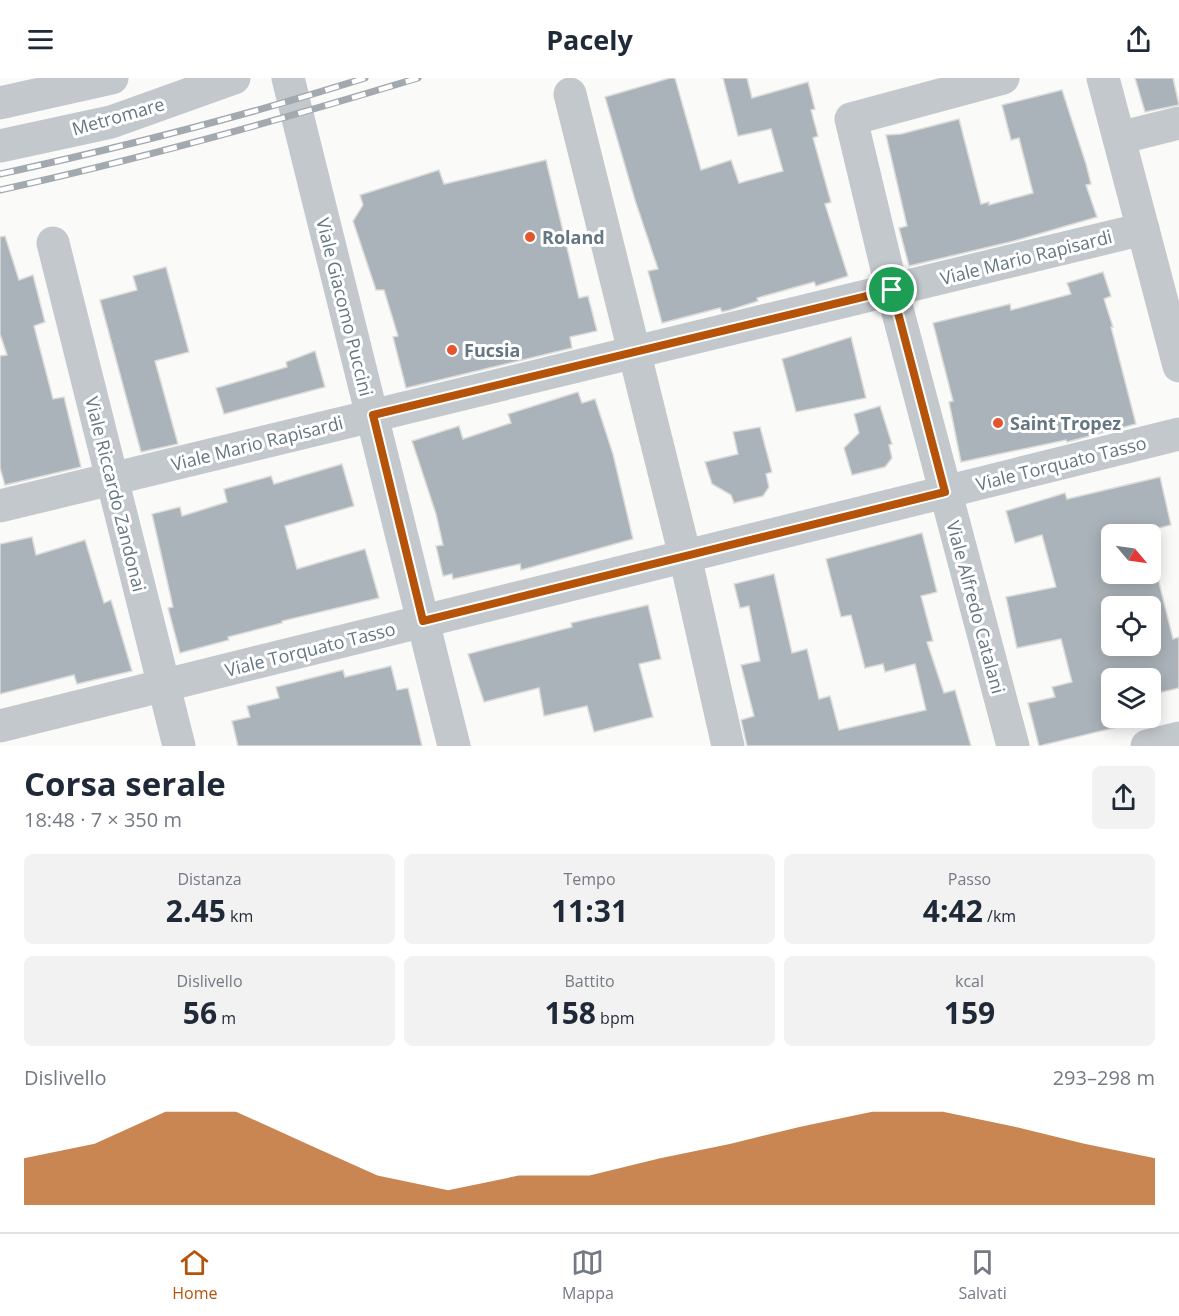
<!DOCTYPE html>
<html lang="it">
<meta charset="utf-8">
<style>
:root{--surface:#fff;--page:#f2f2f3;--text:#1f2937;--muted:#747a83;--line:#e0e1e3;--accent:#b45309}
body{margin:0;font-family:"Open Sans",sans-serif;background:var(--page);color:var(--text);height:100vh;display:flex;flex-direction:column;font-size:22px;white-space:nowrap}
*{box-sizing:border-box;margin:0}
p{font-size:20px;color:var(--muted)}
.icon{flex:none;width:33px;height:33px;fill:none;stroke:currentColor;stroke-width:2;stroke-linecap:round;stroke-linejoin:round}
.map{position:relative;height:668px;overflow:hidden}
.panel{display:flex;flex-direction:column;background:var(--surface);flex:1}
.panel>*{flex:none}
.needle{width:39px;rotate:119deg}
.controls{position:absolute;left:1101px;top:446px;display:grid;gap:12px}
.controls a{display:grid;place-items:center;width:60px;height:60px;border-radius:9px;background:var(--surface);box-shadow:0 3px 15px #0003;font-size:30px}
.pin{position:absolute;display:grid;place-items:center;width:51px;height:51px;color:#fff;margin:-26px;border:3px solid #fff;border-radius:50%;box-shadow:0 2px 6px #0007}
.round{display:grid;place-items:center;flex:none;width:63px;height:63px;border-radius:9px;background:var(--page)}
.overview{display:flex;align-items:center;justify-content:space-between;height:102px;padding:0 24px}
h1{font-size:33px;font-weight:700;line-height:45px}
.stats{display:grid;grid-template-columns:repeat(3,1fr);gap:9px;height:102px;padding:6px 24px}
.stats div{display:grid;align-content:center;border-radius:9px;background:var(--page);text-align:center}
.stats b{font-size:30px;font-weight:700}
.stats small{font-size:16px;font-weight:400}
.stats p{font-size:16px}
.chart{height:168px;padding:12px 24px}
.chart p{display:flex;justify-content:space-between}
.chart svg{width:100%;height:108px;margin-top:6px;fill:var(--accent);opacity:.7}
header{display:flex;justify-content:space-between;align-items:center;height:78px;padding:0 24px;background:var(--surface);font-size:27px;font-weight:700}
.dock{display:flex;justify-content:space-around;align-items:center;height:84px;border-top:2px solid var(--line);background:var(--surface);font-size:16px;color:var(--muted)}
.dock a{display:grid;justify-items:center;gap:3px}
.dock .on{color:var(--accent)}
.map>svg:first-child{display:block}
.building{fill:#aab3b9;stroke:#dcdcda;stroke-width:1.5;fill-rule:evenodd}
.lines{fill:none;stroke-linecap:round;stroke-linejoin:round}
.minor{stroke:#c3c8cc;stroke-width:33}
.rail-casing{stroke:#a2aab0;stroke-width:7}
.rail{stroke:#fff;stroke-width:4.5;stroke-dasharray:14;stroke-linecap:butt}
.route-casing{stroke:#fff;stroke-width:12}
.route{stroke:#b45309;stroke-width:8}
.poi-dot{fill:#e4572e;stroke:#fff;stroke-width:2}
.labels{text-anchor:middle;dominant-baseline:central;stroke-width:6;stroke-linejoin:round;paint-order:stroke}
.street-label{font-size:18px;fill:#657683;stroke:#fff}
.poi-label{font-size:18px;font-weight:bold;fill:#657683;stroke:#fff;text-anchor:start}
</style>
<header><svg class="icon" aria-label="menu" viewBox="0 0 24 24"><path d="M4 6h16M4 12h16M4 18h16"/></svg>Pacely<svg class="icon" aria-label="share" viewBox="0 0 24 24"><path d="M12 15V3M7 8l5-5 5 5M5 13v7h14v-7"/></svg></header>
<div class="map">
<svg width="1179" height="668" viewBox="0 0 1179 668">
<rect width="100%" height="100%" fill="#fafaf8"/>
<g class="building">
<path d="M670,0H675L701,92L731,82L739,105L783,93L771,51L738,58L723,0H747L752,20L808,4L815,31L811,32L818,58L813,60L831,124L825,126L848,198L816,208L814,204L757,220L758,223L730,232L722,234L720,230L662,245L648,193L658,191L635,122L605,19Z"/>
<path d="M1135,0H1173L1179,27L1145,34Z"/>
<path d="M1062,12L1086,86L1091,106L1086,107L1097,139L1014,163L909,188L899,150L907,148L886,57L901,56L959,41L981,126L989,124V127L1033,115L1019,60L1011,62L1002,27Z"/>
<path d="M546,82L579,220L588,218L597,253L570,259L572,270L406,310L393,259L398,258L384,212H376L353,143L363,127L360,117L439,92L444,106Z"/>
<path d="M5,158L19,202L33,197L45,244L34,248L53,321L64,319L81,389L5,407L0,390V278L7,277L0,256V159Z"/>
<path d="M166,189L189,274L155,283L178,366L141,374L100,222L137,212L133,198Z"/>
<path d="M1103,194L1111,218L1104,221L1113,249H1111L1136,346L1067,364L1066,362L961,384L949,324L953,323L933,245L1010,226L1011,232L1071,216L1067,205Z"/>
<path d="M851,259L866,320L796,334L782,281Z"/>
<path d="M315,273L325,309L224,336L216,310L287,289L286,284Z"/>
<path d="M578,314L582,325L595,321L613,376L633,461L521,492L520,486L453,501L452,496L443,498L436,468L443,467L436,436L412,363L459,348L463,361L511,345L508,336Z"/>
<path d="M880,328L892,366L889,367L892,380L885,389L852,397L844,370L859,355L854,336Z"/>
<path d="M760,349L772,394L766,396L769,409L763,418L734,425L731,417L712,406L705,384L738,376L733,354Z"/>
<path d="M342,386L354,428L285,448L297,491L365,471L379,520L282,543V545L228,559L229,562L180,575L168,530L173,529L152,436L180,429L182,438L227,424L224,411L271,398L274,406Z"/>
<path d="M1160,399L1171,447L1147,453V456H1112V495H1150V468L1173,561L1179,559V610L1150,617V600H1112V639H1120L1122,648L1039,668L1028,625L1055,619L1052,609L1072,604L1061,561L1017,570L1006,519L1056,509L1042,457L1015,465L1006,433L1065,415L1067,421ZM1112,528H1150V567H1112Z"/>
<path d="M922,455L937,514L921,518L933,563L927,564L944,615L955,612L971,668H747L741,642L754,638L741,587L760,583L749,528L740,530L734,506L774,496L792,575L807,571L819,621L830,618L839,652L926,632L915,586L885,594L883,586L865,590L851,537L841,539L826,481Z"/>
<path d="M32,459L36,477L85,462L104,525L111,522L132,593L77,606L74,597L0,616V466Z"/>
<path d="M648,527L661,581L639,586L653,639L594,654L587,628L544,638L539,610L484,624L468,576L572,549L571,545Z"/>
<path d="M391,588L397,612L408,610L422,668H238L232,643L250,639L247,628L279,620L276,609L343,592L345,599Z"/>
</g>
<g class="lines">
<g class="minor">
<path d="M288,0L454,668"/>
<path d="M1003,0L851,41L892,212L1013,668"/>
<path d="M1103,0L1179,288"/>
<path d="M570,16L685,478L728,668"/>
<path d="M0,25L112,0"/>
<path d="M1119,60L1179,45"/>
<path d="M0,68L111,44L234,0"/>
<path d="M53,165L179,668"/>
<path d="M0,428L1143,151"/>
<path d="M0,648L1179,356"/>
<path d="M1147,668L1179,660"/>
</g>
<g class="rail-casing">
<g id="rail">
<path d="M0,96C123,69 245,38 365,0"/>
<path d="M0,112C141,81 280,42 418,0"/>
</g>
</g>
<use href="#rail" class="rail"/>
</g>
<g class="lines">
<g class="route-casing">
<path id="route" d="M892,212L945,414L423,543L373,337Z"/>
</g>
<use href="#route" class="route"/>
</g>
<g class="poi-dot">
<circle cx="530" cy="159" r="6"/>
<circle cx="452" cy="272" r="6"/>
<circle cx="998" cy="345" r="6"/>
</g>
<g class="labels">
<g class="street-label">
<text transform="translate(118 38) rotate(-16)">Metromare</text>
<text transform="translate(1026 179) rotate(-14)">Viale Mario Rapisardi</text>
<text transform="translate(345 229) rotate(76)">Viale Giacomo Puccini</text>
<text transform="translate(257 365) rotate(-14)">Viale Mario Rapisardi</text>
<text transform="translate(1061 385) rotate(-14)">Viale Torquato Tasso</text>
<text transform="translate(116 416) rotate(76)">Viale Riccardo Zandonai</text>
<text transform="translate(976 529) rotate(75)">Viale Alfredo Catalani</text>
<text transform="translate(310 571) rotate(-14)">Viale Torquato Tasso</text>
</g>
<g class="poi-label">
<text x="542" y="159">Roland</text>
<text x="464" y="272">Fucsia</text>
<text x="1010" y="345">Saint Tropez</text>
</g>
</g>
</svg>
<div class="controls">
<a><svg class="needle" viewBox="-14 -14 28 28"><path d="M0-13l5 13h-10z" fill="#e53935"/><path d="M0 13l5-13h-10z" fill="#747a83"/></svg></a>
<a><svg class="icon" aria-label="locate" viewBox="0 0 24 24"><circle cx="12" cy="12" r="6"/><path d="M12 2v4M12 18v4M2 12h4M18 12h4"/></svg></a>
<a><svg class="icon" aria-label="layers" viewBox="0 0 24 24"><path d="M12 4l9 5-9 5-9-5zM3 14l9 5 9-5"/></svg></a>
</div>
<div class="pin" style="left:892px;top:212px;background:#1e9e55"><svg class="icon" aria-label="arrive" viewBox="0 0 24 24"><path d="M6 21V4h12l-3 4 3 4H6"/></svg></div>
</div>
<section class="panel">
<div class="overview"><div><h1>Corsa serale</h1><p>18:48 · 7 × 350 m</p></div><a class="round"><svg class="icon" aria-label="share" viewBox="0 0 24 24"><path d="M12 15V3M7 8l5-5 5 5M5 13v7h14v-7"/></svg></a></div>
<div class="stats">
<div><p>Distanza</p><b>2.45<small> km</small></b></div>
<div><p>Tempo</p><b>11:31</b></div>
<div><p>Passo</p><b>4:42<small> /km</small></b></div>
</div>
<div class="stats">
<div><p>Dislivello</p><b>56<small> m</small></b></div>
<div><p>Battito</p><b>158<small> bpm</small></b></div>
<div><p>kcal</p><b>159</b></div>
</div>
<div class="chart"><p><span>Dislivello</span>293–298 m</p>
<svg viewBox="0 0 160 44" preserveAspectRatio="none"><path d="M0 44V25L10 19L20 6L30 6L40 19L50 32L60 38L70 32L80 32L90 25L100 19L110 12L120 6L130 6L140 12L150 19L160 25V44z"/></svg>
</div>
</section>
<nav class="dock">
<a class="on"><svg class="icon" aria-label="home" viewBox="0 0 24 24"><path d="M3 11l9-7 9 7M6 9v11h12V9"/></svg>Home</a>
<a><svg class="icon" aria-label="map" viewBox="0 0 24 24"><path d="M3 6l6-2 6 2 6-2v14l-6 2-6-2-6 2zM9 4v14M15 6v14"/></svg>Mappa</a>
<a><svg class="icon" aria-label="saved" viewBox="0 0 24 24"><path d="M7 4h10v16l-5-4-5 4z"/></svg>Salvati</a>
</nav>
